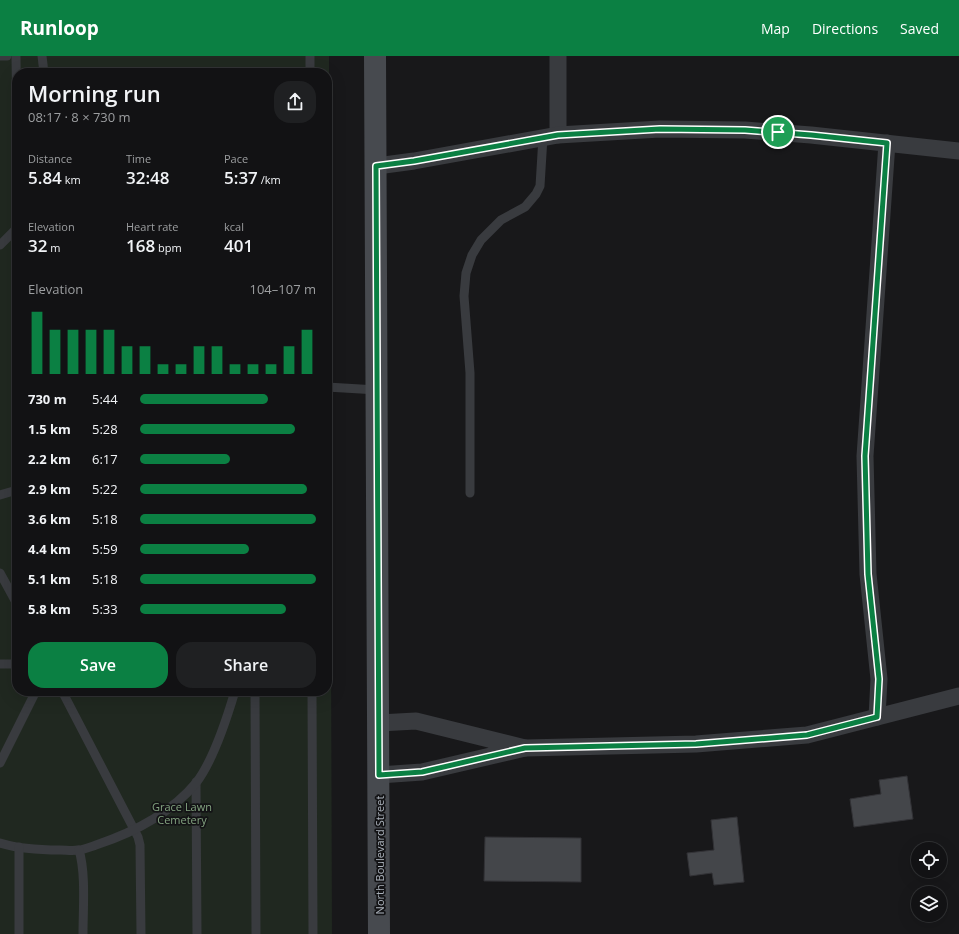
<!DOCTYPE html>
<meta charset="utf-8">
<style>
:root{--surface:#121214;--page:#1f2022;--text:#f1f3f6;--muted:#9c9ea0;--line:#313234;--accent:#0b8043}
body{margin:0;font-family:"Open Sans",sans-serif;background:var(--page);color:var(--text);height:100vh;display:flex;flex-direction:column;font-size:15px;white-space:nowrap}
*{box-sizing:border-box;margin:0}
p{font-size:13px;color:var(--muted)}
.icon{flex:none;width:22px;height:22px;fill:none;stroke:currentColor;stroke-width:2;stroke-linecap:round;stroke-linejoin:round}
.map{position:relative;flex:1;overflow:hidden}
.panel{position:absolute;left:12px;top:12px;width:320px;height:628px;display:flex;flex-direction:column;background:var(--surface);border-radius:16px;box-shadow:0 4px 16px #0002,0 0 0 1px var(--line)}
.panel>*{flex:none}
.fabs{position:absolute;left:911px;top:786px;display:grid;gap:8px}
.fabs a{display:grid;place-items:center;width:36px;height:36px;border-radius:50%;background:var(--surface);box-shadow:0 4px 16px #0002,0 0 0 1px var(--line);font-size:20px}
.pin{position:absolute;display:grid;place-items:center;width:34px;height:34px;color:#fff;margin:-17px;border:2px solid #fff;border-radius:50%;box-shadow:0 1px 4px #0007}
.round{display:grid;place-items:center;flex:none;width:42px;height:42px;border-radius:16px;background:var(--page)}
.overview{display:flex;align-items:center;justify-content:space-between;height:68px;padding:0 16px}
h1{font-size:22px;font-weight:600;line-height:30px}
.figures{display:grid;grid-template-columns:repeat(3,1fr);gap:6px;height:68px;padding:4px 16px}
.figures div{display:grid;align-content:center}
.figures b{font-size:17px;font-weight:600}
.figures small{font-size:11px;font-weight:400}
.figures p{font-size:11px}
.chart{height:112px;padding:8px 16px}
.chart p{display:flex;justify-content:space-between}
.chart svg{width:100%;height:72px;margin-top:4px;stroke:var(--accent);stroke-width:6}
.button{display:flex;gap:8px;margin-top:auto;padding:8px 16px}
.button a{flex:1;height:46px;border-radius:16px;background:var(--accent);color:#fff;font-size:16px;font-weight:600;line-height:46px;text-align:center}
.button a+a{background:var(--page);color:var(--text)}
ul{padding:0 16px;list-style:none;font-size:13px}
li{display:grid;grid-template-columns:64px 48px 1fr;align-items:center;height:30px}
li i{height:10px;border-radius:5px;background:var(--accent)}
header{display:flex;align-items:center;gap:24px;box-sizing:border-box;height:56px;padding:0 20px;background:var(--accent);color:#fff}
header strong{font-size:19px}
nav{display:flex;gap:22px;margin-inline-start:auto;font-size:14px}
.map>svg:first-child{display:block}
.green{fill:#202820;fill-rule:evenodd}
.building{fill:#44464a;stroke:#323236}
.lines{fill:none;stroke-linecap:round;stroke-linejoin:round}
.service{stroke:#393b3f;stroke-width:9}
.minor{stroke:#393b3f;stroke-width:17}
.secondary{stroke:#474a4f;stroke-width:22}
.route-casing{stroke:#fff;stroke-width:8}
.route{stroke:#0b8043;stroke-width:5}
.labels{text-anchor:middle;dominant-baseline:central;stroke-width:3.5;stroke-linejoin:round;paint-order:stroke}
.park-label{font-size:11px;fill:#84a481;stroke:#131315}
.street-label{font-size:11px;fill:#aab1ba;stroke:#131315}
</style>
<header>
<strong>Runloop</strong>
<nav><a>Map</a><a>Directions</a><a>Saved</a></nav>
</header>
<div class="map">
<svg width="959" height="878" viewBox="0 0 959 878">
<rect width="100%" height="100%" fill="#18181a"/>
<path class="green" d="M0,0H329L332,878H0ZM17,17H327V635H17Z"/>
<g class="building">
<path d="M907,720L913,763L854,771L850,743L881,738L879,724Z"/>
<path d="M737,761L744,826L714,829L712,817L690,820L687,797L714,794L711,764Z"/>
<path d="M485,781L581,782V826L484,825Z"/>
</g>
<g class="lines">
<g class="service">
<path d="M0,0H7"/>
<path d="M16,0L17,75"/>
<path d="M42,0L44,17"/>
<path d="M310,0V17"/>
<path d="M0,189L17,172"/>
<path d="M327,331L377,334"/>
<path d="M16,435L17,374"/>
<path d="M470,437V317L464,240L466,217L472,199L481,184L501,164L525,151L536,138L540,130L543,81"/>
<path d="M0,439L17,434"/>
<path d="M0,517L17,548"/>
<path d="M0,608H17"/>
<path d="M62,635L138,781L140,789L141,878"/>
<path d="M255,635L256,878"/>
<path d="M312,635L313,878"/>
<path d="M0,707L36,635"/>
<path d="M196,726L197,878"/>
<path d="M0,787C19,793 40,794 60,794C66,794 73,795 78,794C84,794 90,791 96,789C132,777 171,757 196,727C213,705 227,662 235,635"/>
<path d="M19,791V878"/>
<path d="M79,794C86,817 83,853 83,878"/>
</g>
<g class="minor">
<path d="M558,79V0"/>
<path d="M377,110L414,105L558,79L660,73L745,74L811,79L959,95"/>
<path d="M877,661L879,623L868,518L865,400L887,87"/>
<path d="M379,667L416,665L525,692L422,716L379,719"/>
<path d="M525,692L696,688L807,679L959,640"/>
</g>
<path class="secondary" d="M375,0L379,878"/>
</g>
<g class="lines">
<g class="route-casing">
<path id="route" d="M660,73L745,74L811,79L887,87L865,400L868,518L879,623L877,661L807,679L696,688L525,692L422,716L379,719L376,110L414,105L558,79Z"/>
</g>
<use href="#route" class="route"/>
</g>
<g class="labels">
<g class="park-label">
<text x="182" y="750">Grace Lawn<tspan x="182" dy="13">Cemetery</tspan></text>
</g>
<g class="street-label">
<text transform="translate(379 799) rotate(-90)">North Boulevard Street</text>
</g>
</g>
</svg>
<div class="fabs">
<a><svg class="icon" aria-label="locate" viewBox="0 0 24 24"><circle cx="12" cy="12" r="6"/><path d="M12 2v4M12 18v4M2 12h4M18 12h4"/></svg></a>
<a><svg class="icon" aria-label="layers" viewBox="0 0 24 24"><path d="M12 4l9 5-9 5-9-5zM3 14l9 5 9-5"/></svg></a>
</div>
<div class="pin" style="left:778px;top:76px;background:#1e9e55"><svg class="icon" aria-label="arrive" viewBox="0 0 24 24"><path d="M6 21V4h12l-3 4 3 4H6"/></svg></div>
<section class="panel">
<div class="overview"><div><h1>Morning run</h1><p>08:17 · 8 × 730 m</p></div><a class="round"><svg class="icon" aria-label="share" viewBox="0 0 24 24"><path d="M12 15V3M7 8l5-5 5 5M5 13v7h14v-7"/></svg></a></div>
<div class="figures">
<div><p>Distance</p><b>5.84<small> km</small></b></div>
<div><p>Time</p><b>32:48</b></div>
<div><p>Pace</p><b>5:37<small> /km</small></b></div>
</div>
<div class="figures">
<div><p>Elevation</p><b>32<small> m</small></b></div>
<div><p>Heart rate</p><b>168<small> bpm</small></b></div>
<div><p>kcal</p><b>401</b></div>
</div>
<div class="chart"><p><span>Elevation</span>104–107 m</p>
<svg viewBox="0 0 160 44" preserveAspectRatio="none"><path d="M5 44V6M15 44V17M25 44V17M35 44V17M45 44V17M55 44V27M65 44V27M75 44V38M85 44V38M95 44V27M105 44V27M115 44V38M125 44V38M135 44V38M145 44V27M155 44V17"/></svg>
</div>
<ul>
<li><b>730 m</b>5:44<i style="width:73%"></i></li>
<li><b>1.5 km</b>5:28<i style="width:88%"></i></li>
<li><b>2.2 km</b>6:17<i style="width:51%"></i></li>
<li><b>2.9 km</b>5:22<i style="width:95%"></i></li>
<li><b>3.6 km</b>5:18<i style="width:100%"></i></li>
<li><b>4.4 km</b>5:59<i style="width:62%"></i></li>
<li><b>5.1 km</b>5:18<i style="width:100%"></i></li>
<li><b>5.8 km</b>5:33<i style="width:83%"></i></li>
</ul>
<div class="button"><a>Save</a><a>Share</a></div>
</section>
</div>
